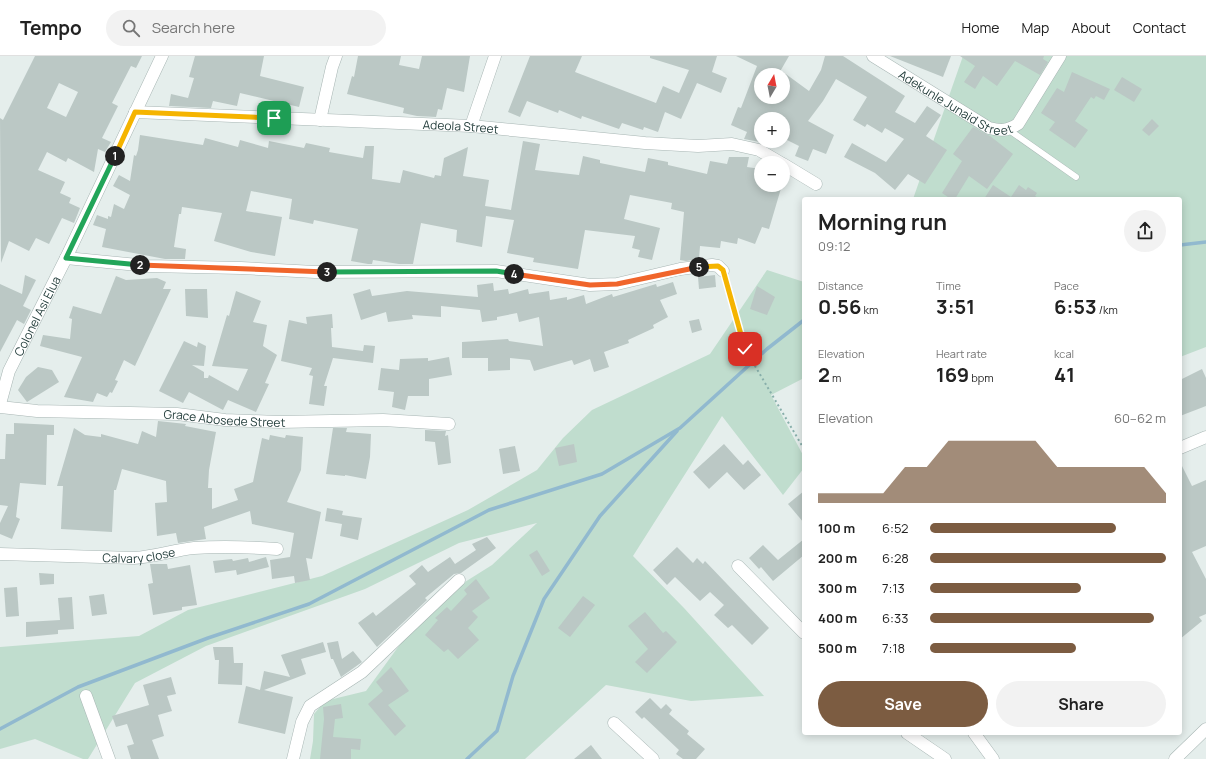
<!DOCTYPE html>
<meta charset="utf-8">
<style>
:root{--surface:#fff;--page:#f2f2f2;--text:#222;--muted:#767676;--line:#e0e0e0;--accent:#7c5c41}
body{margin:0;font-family:Manrope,sans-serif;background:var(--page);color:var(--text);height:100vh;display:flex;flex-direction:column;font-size:15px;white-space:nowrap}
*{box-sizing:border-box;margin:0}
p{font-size:13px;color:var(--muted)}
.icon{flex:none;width:22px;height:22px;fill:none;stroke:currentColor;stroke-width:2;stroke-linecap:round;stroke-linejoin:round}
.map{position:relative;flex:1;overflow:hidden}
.side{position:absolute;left:802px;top:141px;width:380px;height:538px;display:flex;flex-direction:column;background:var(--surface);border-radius:4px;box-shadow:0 2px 10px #0003}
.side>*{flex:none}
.needle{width:26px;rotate:10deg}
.buttons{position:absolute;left:754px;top:12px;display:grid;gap:8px}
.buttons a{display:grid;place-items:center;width:36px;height:36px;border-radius:50%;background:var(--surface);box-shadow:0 2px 10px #0003;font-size:20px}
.pin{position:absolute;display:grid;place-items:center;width:34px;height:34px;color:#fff;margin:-17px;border-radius:8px;box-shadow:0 2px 6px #0006}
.km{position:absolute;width:20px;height:20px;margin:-10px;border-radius:50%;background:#222;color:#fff;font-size:11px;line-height:20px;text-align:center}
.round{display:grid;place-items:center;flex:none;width:42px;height:42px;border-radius:21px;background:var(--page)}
.head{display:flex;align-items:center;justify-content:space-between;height:68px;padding:0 16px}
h1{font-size:22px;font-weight:700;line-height:30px}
.stats{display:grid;grid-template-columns:repeat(3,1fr);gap:6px;height:68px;padding:4px 16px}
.stats div{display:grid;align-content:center}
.stats b{font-size:20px;font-weight:700}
.stats small{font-size:11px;font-weight:400}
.stats p{font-size:11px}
.chart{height:112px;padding:8px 16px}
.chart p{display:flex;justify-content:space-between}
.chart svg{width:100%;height:72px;margin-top:4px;fill:var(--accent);opacity:.7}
.primary-button{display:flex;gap:8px;margin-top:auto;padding:8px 16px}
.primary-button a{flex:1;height:46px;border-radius:24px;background:var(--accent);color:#fff;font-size:16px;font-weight:700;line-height:46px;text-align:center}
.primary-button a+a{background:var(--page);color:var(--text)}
ul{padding:0 16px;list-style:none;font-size:13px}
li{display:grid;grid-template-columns:64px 48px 1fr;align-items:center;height:30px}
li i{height:10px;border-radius:5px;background:var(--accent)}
header{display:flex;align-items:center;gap:24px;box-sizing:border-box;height:56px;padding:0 20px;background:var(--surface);border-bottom:1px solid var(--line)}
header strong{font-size:19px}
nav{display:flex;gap:22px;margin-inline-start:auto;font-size:14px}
.search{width:280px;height:36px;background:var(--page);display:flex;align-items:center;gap:10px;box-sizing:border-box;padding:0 14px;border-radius:22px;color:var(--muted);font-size:15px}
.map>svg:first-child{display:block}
.green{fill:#c0ddce}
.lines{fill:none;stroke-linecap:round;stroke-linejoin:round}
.stream{stroke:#91b9cf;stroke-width:3.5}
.building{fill:#bbc8c5;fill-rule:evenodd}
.service-casing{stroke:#a8b6b4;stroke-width:7}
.minor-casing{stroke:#a8b6b4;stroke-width:13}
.path{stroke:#88afab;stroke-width:2;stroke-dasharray:2 3;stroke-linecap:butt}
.service{stroke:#fff;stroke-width:6}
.minor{stroke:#fff;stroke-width:12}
.split-1-casing{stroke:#fff;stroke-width:8}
.split-2-casing{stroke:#fff;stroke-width:8}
.split-3-casing{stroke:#fff;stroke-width:8}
.split-4-casing{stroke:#fff;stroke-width:8}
.split-5-casing{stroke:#fff;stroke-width:8}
.split-6-casing{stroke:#fff;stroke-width:8}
.split-1{stroke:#f5b400;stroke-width:5}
.split-2{stroke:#22a559;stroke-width:5}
.split-3{stroke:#f0652b;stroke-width:5}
.split-4{stroke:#22a559;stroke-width:5}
.split-5{stroke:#f0652b;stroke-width:5}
.split-6{stroke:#f5b400;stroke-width:5}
.labels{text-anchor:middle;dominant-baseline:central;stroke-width:3;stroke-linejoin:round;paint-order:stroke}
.street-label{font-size:12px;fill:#253f3d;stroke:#f6faf9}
</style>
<header>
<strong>Tempo</strong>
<div class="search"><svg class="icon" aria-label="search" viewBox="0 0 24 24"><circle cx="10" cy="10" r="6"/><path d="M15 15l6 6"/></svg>Search here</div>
<nav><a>Home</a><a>Map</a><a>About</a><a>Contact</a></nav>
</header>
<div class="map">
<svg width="1206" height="703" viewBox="0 0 1206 703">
<rect width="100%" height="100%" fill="#e5eeec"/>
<g class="green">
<path d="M963,0H1206V291L1180,301V143H913Z"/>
<path d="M767,214L804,226V322L771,339L804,401V412L783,439L722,360L633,500L684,552L764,640L691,645L606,629L525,703H310L313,685L314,658L325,645L366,635L409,576L449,536L492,509L537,467L459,487L365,533L206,590L135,627L88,703H83L35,683L0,693V591L139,580L188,554L322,520L468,454L537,414L563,382L592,354L710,298Z"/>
</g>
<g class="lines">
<g class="stream">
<path d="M1180,189L1206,186"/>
<path d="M0,673L78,631L208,582L309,548L489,454L602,418L680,372L767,293L804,264"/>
<path d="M467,703L497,675L513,620L544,543L600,460L677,375"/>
</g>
</g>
<g class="building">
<path d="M35,0H142L136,12L131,10L112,47L118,50L102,82L111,86L105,96L98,93L94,116L68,102L66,106L47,96L38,114L65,126L60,137L71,142L69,147L80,152L74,167L62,162L49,188L36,182L29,195L9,185L1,207L0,62L3,64ZM59,27L78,36L66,61L47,52Z"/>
<path d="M195,0H264L260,20L304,31L299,51L240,37L237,50L213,45L211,52L169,50L171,38L188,42L194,22L189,21Z"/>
<path d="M358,0H401L399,9L419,13L422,0H470L464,36L447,32L442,54L438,53L436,61L417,60L403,57L404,52L347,38L352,20L354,21Z"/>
<path d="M530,0H582L575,16L656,47L663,30L679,37L689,14L650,2V0H717L712,16L727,22L721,37L697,27L681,63L665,56L658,76L644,71L643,74L622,67L619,73L582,60L581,63L559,54L558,57L527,45L520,61L508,56Z"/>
<path d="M736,0H789L778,19H761V41H783V16L809,35L821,14L825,0H843L905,40L895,56L915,67L927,50L941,59L926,80L947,94L925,128L908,118L895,134L875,117L844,101L852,87L886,106L904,83L885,72L882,77L867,68L865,71L853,64L867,41L836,23L823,45L808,65L834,79L826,98L813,93L808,105L795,100L799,90L783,82V63H761L760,86L744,83L747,76L731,69L738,51L741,52L757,10Z"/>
<path d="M890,0H951L943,21Z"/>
<path d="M960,0H1044L1043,3L1048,6L1040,19L1015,5L997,30L983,20L975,33L964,26L975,10Z"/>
<path d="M1072,16L1110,33L1104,44L1096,40L1094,43L1091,41L1075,65L1088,74L1075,92L1049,74L1055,66L1041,57L1057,32L1064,36Z"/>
<path d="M1122,21L1142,33L1134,46L1114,34Z"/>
<path d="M1152,63L1159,70L1149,80L1142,74Z"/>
<path d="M973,71L990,80L1013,98L987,133L969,120L955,143H951L942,137L962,105L953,98Z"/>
<path d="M140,79L203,89L205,82L238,91L240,84L268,92L269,85L304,92L306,87L330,92L329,96L363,102L365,90H374L372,123L400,127L403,114L434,122L435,119L441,120L444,102L468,91L463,120L489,124L485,150L511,154L523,85L540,88L535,114L579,119L583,100L600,104V107L645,116L648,102L668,106V109L707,118L710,105L727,108L729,101H749L747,111L761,113V129H782L769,173L762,171L755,188L738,182L737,188L721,185L720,192L700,190L699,203L686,205L680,204L684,156L671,153L672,147L630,139L624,163L660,172L652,204L638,201L640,194L632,192L635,180L585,174L578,213L533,206L534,202L507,197L514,164L486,160L482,191L456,186L457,174L421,167L413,208H399L373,204L372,208H368L351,205L358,173L314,164L313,168L289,163L292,143L251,135L246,155L282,161L275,200L251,196L214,185L222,157L182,151L181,158H179L174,191L186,193L185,203H165L102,191L106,173L93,169L97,159L108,163V160L111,161L114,148L124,153L130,139L113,130L119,119L130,125L134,99L136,100L138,94Z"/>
<path d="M993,129L1011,141L1019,129L1026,134L1028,131L1037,137L1035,140L1040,143H984Z"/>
<path d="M25,219L36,224L23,250L31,254L24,268L17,264L0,296V228L22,238Z"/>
<path d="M715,219L716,231L699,233L698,221Z"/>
<path d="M116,220L126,224L157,222L166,226L163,233H171L135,310L124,304L115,324L118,325L112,337L110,336L107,341L97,337L93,346L64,341L82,301L40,290L43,279L70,283L72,263L69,262L73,250L101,258Z"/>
<path d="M673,226L677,238L660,244L668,261L653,269L654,272L628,284L629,287L604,296L609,311L594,316L590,303L574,309L572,304L534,315L530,304L510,302V314L488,315V302H462V286L508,283L509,285L543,290L539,261L519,266L517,257L497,261V264L482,266L480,254L441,250V261L412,259L413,263L388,266L386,256L361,264L353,238L370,233L372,240L407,235L478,241L477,229L493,227L494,235L508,233L509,238L528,233L529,238L549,235L550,244L567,241V244L584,239L586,248L612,238L613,241L656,228L657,231Z"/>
<path d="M757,230L775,241L767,259L750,253Z"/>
<path d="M185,233H207L208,262L186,260Z"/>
<path d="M236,235L261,245L253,266L267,269L263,290L277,299L265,327L269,328L256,356L228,344L223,354L189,336L183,347L159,335L184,285L197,291L198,286L206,290L204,310L192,309L204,316V322H208L209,319L238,335L248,313L212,310L227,259L229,260Z"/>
<path d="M332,258L333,272H331L332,291L363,295L364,289L375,290L373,307L333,302L324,330H327L324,350L309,348L313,320L309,319L312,312L281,305L289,264L307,268L306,261Z"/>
<path d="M699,263L702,274L692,277L689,265Z"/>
<path d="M449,301L452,319L429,323V340H408L405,354L392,351L394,336L378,334L381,312L399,314L400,303L428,302V305Z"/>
<path d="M38,311L52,314L59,326L27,346L18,334L26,321Z"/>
<path d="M1202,313L1206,322V350L1180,360V324Z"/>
<path d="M158,365L186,368L185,370L216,376L209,414L208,432H212V453L238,444L234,433L253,426L262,382L269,384L270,379L285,382L286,379L303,381L301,414L287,446L321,456L312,503L306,502L310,524L295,527L294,520L272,523L270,504L290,501L294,477L252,468L250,455L204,471L206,483L178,487L176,477L157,480L155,447L167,446L166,425L122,413L116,434H114L112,476L61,473L63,430H57L74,372L85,379L101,381V378L138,388L142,375L156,381Z"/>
<path d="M14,367L54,369V379H47L46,429L20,427L16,461L20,463L12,483L0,478V467L8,450L0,449V403H5L6,378H14Z"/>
<path d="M333,372H347L346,376L371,378L370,401L366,423L345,419V420L326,418Z"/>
<path d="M425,374L446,375L445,380L448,379L451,407L438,409L435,386L425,385Z"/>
<path d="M574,388L577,406L559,410L555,392Z"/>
<path d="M724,388L743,409L748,404L761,419L744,434L727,416L709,433L693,416Z"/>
<path d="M515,390L520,415L503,418L499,393Z"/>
<path d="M1180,406L1192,430L1206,424V490L1192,496L1206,523V558L1199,561L1202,565L1180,583Z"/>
<path d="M804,435V467L788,448Z"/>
<path d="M327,452L343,455L342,459L362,462L358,484L340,480L342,468L325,465Z"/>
<path d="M487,481L496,492L461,517L454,518L425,542L427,544L377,591L358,567L373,556L376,560L416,528L409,520L422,509L428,516L450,501L455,508L476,494L472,488Z"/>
<path d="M804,483V499L773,525L761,511L759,513L749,502L763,489L778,504Z"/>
<path d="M677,491L693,507L697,502L703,508L705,505L769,572L752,589L732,569L728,572L714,559L724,549L710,536L700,545L675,521L667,529L653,514Z"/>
<path d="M537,494L550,515L542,520L529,499Z"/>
<path d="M266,501L269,511L237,519L236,514L215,517L213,505L232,503L233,505L248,502L249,506Z"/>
<path d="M150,508H167L168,513L190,509L197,549L182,551V554L153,559L148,528L153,527Z"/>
<path d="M39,517L54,518V528L40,529Z"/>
<path d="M476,523L490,542L472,555L478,561L468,572L479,584L458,603L448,593L444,596L425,579L438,564L435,562L447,551L451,555L467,538L464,534Z"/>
<path d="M17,531L19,560L6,561L4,532Z"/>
<path d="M104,538L107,558L92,560L89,540Z"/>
<path d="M583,540L595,549L570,581L558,572Z"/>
<path d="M72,541L74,573L58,574V578L26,581V566L60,564L58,542Z"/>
<path d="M645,556L663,577L666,575L677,586L647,617L635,606L648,593L628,570Z"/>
<path d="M338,585L342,603L353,595L362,606L341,621L333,603H331L327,587Z"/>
<path d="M323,586L326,596L301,603L306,618L264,634L293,641L285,678L238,667L246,630L260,634L264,615L290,621L281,599Z"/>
<path d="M213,591H233L234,607H243L242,629L218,628L219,604H215Z"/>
<path d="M391,611L409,635L388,649L406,670L395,680L368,648L383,635L376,626Z"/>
<path d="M171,621L176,638L167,640L172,655L158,659L164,680L152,684L159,703H131L127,690L134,688L127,668L116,671L112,660L149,649L143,629Z"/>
<path d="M650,642L661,653L666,648L672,654L669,658L689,675L687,678L705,693L696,703H683L676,698L679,694L644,661L642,663L635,656Z"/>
<path d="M341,648L343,662L335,663L333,681L361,683L360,694L351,693V703H320L324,663L323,651Z"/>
<path d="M591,689L602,703H574Z"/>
</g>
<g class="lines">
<g class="service-casing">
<path id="service" d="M1009,74L1076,121"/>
</g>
<g class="minor-casing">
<g id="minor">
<path id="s1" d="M873,0L989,72C1001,75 1007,75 1018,68L1060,0"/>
<path id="s2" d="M135,56L471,70L645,87L698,90L732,88L759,94L781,107"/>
<path d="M320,64L332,11L336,0"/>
<path d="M471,70L495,0"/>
<path d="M783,108L816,128"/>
<path d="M66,202L148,210L241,212L315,216L496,215L590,229L617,228L680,213L712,209L718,210L723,215"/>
<path id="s3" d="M0,348L9,315L66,202L162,0"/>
<path id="s4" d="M0,351L37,355L177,358L225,364L279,366L383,364L449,368"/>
<path d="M1180,392L1206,381"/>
<path id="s5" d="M0,498L134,502C155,501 174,494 194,492C222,490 249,491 277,493"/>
<path d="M738,510L804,577"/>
<path d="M86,640L109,703"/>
<path d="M614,667L653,703"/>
<path d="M907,677L945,703"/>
<path d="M974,677L993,703"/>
<path d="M293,703L302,666L310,650L362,616L459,524"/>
<path d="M1175,703L1206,673"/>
</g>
</g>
<path class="path" d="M726,225L745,293L804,393"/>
<use href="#service" class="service"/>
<use href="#minor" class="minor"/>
</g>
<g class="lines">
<g class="split-1-casing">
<path id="split-1" d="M115,100L135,56L274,62"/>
</g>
<g class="split-2-casing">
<path id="split-2" d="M115,100L66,202L140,209"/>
</g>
<g class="split-3-casing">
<path id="split-3" d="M140,209L327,216"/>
</g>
<g class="split-4-casing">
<path id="split-4" d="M327,216L496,215L514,218"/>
</g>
<g class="split-5-casing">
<path id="split-5" d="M514,218L590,229L617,228L699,211"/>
</g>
<g class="split-6-casing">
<path id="split-6" d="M699,211L718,210L723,214L745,293"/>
</g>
<use href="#split-1" class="split-1"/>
<use href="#split-2" class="split-2"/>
<use href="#split-3" class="split-3"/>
<use href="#split-4" class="split-4"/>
<use href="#split-5" class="split-5"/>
<use href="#split-6" class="split-6"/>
</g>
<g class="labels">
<g class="street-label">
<text stroke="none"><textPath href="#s1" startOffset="96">Adekunle Junaid Street</textPath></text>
<text stroke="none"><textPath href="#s2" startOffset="326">Adeola Street</textPath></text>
<text stroke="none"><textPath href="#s3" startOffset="96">Colonel Asi Elua</textPath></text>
<text stroke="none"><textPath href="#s4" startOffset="225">Grace Abosede Street</textPath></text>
<text stroke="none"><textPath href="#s5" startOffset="139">Calvary close</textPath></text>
</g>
</g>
</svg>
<div class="buttons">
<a><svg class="needle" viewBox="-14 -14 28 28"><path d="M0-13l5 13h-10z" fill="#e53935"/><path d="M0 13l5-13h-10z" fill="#767676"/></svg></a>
<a>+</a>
<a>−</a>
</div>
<div class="pin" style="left:274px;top:62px;background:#1e9e55"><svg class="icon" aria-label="arrive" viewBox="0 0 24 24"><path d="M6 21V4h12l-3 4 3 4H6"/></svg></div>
<div class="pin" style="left:745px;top:293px;background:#d93025"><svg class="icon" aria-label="check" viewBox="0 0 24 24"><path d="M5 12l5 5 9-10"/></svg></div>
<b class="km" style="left:115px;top:100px">1</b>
<b class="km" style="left:140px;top:209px">2</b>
<b class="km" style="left:327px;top:216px">3</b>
<b class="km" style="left:514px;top:218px">4</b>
<b class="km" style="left:699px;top:211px">5</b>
<section class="side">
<div class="head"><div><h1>Morning run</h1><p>09:12</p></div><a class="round"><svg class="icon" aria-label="share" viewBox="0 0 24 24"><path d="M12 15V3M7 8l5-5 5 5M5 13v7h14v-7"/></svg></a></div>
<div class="stats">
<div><p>Distance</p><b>0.56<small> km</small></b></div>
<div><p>Time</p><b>3:51</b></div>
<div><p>Pace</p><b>6:53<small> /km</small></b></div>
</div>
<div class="stats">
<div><p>Elevation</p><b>2<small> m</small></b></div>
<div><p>Heart rate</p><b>169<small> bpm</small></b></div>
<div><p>kcal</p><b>41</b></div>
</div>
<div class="chart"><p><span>Elevation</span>60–62 m</p>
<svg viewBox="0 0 160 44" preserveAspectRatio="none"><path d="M0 44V38L10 38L20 38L30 38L40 22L50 22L60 6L70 6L80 6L90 6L100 6L110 22L120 22L130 22L140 22L150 22L160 38V44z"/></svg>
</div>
<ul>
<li><b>100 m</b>6:52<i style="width:79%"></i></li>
<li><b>200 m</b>6:28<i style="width:100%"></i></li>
<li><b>300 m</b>7:13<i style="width:64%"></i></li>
<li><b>400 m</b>6:33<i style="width:95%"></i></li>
<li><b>500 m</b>7:18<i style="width:62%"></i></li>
</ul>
<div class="primary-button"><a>Save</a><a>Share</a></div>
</section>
</div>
